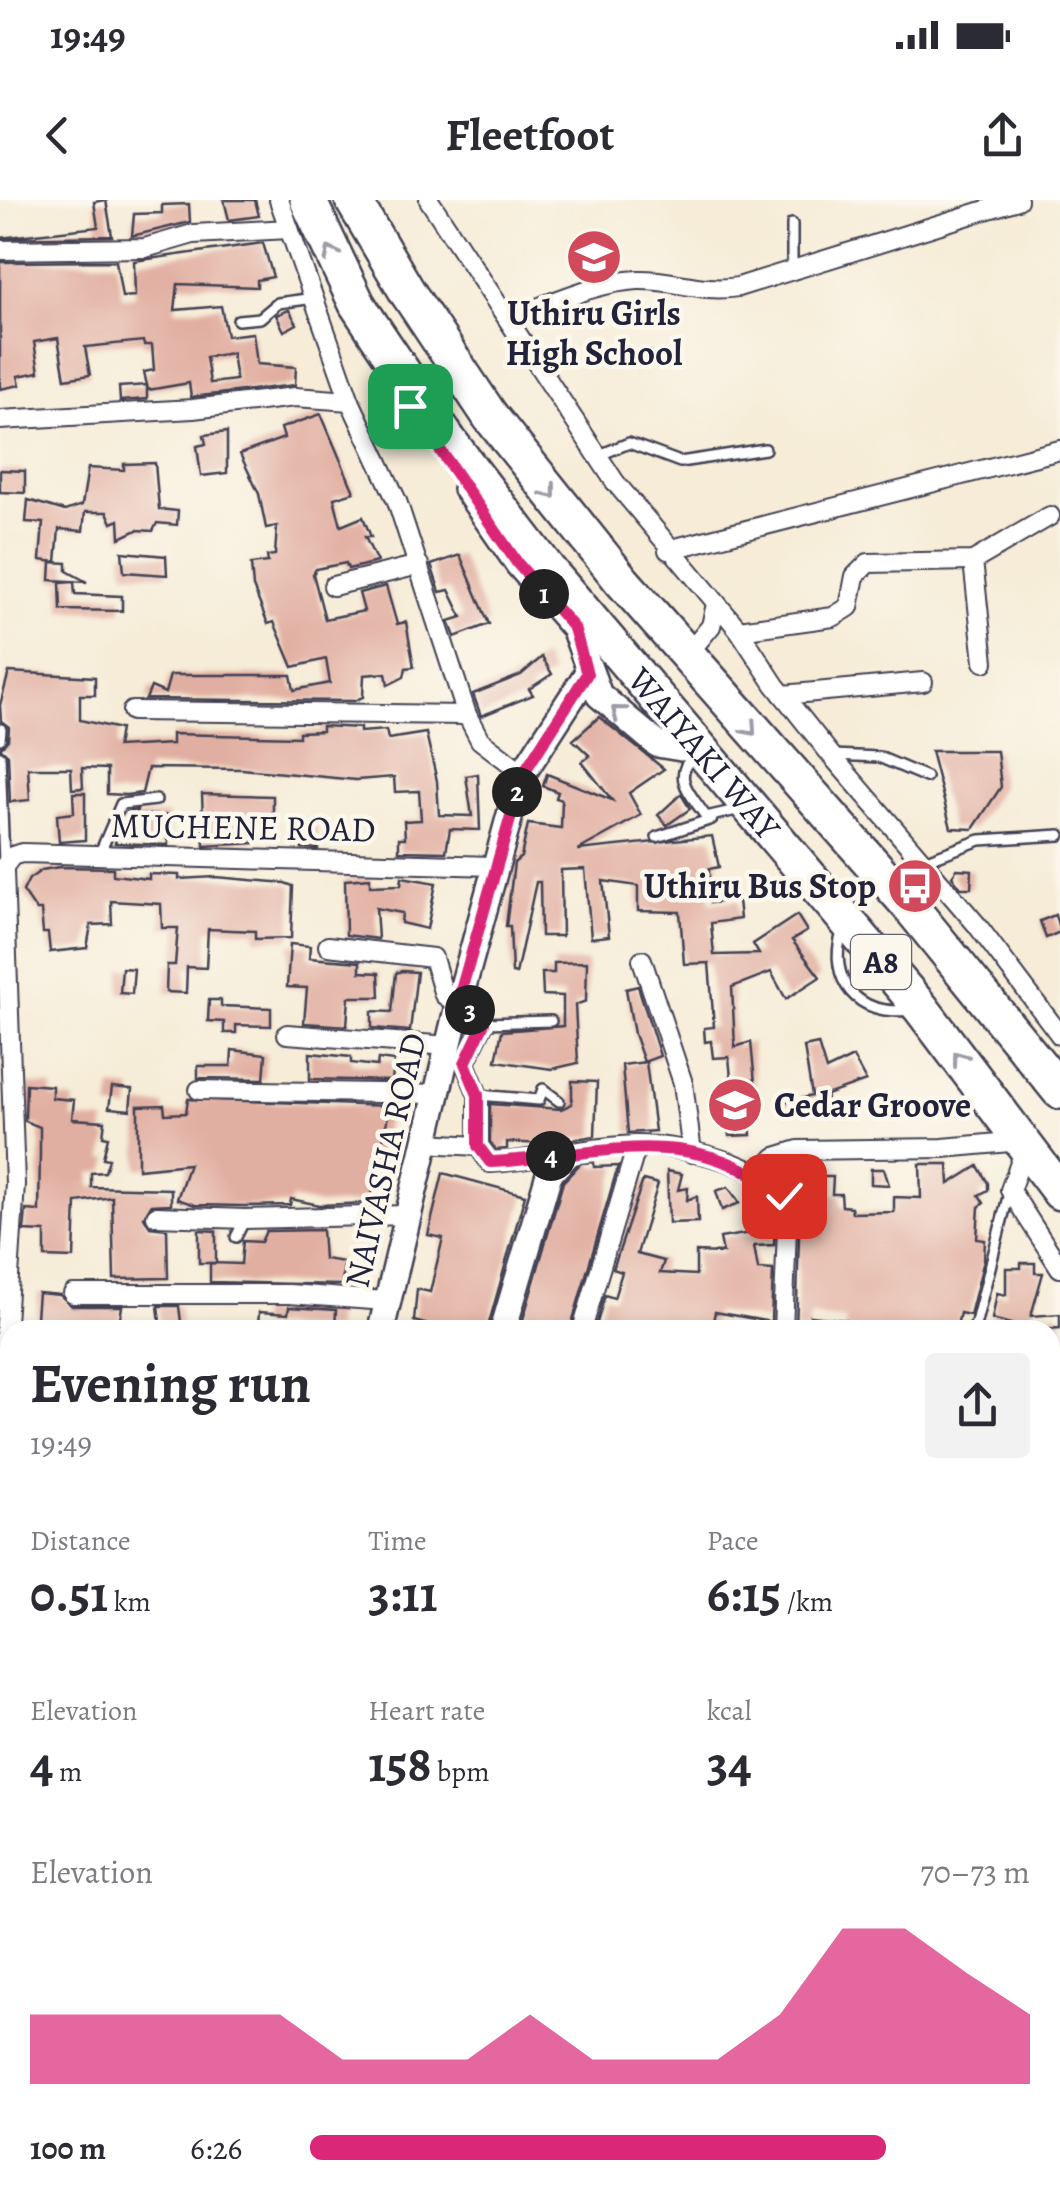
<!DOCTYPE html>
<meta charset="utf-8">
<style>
:root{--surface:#fff;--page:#f2f2f3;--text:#2b2b33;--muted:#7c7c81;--accent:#db2777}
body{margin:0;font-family:Alegreya,serif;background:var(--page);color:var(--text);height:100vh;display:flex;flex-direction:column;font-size:38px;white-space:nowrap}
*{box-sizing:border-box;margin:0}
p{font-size:32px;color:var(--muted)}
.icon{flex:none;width:55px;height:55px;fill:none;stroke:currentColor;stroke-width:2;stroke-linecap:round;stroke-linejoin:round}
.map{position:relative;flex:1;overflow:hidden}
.panel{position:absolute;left:0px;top:1120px;width:1060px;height:885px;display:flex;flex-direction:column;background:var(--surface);border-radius:30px 30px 0 0;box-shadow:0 5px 15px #0003}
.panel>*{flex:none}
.pin{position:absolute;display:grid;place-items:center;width:85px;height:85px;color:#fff;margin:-42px;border-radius:20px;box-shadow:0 5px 15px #0006}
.km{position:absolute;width:50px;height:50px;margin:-25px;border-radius:50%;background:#222;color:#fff;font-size:28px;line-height:50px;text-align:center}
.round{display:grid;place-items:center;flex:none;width:105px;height:105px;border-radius:10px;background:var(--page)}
.overview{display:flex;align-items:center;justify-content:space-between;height:170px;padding:0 30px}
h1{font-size:55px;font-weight:700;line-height:75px}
.stats{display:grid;grid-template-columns:repeat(3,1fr);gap:15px;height:170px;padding:10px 30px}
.stats div{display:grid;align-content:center}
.stats b{font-size:50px;font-weight:700}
.stats small{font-size:28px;font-weight:400}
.stats p{font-size:28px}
.chart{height:280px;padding:20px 30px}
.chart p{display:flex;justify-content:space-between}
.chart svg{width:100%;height:180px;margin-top:10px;fill:var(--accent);opacity:.7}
ul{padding:0 30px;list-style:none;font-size:32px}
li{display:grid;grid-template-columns:160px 120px 1fr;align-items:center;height:75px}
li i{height:25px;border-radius:12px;background:var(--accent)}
.status{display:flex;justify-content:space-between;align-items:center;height:70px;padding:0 50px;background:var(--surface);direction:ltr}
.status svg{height:28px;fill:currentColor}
header{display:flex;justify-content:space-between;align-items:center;height:130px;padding:0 30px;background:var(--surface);font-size:45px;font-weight:700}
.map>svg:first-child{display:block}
.green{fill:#acbb5e;stroke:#676e4c;stroke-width:2.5}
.building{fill:#e1afa1;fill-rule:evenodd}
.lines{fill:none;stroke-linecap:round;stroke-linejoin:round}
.lane-casing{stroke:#424052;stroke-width:14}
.street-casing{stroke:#424052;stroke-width:22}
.secondary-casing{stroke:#424052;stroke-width:30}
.highway-casing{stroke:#424052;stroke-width:40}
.lane{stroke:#fff;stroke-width:9}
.street{stroke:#fff;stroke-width:18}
.secondary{stroke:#fff;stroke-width:25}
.highway{stroke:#fff;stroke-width:35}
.highway-bridge-casing{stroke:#424052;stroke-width:40;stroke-linecap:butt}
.highway-bridge{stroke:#fff;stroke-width:35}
.oneway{stroke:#9c9ca7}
.route-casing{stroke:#fff;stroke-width:20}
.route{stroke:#db2777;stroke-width:12}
.labels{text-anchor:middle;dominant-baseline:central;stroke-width:9;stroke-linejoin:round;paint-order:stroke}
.shield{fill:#fbf7ec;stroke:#636270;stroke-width:2.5}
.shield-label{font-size:32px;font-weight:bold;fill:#22223b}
.poi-label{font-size:35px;font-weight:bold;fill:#22223b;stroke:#fbf7ec}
.street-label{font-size:35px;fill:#22223b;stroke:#fbf7ec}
</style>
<div class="status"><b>19:49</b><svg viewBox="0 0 49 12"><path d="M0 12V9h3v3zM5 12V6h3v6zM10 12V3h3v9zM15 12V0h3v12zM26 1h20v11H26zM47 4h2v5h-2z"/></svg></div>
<header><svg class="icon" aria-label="back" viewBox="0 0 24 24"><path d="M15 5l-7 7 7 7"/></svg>Fleetfoot<svg class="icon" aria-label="share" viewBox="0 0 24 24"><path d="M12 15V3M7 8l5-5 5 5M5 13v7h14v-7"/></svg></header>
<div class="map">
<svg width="1060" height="2005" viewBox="0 0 1060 2005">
<rect width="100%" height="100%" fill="#fbf7ec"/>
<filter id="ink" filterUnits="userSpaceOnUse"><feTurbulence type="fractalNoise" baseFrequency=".01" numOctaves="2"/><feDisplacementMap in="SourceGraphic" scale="20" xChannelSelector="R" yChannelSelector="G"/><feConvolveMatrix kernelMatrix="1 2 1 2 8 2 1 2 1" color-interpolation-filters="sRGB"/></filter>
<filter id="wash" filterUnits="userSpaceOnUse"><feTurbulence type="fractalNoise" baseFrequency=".0048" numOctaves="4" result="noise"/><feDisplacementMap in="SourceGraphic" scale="40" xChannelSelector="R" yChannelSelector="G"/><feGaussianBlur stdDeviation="2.25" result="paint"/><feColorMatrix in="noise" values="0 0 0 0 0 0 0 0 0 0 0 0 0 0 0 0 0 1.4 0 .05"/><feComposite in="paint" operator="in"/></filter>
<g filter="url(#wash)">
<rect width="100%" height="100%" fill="#f6ecd7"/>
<g class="green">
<path d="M1060,1704V1866L1050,1868V1707Z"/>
<path d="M10,1866V1995H104L101,2005H0V1872Z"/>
</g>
<g id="blocks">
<g class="building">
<path d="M106,0L112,36L0,38L98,27L94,2Z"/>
<path d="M224,0H255L259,16L229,20Z"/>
<path d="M189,4L190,22L132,36L134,14L162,13V5Z"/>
<path d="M263,43L273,77L257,80V87L178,84L175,110L221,106L227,136L253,133L257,164L296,167L295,185L191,197L189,183L148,190L144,172L154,170L152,145H144L143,141L85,147L90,175L65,179L58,138L34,142L39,172L18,176L20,185L0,189V62L116,61L122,97L135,96L134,61ZM232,153L236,180L210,183L206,157Z"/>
<path d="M289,110L297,124L284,131L276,115Z"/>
<path d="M147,185V199L120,201L119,187Z"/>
<path d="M321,214L354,292L334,298L341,326L363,317L371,337H365L377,362L348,369L346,363L316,369L313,374L325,419L364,411L359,393L386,386L397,424L406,422L414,467L406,468L404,477L388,485L386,473L364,475L363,497L354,501L146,499L151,487L165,493L170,475H291L294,490L330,483L326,459L293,467L274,422L268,424L253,387L251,364L268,362L267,356L275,355L277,326L266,328L259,294L240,254L284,238L281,228Z"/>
<path d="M227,232V273L201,276L197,246L206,244L204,235Z"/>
<path d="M155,263L159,309L178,311L177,325L157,323L153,331L137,330L120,338L119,320L112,323L107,312H85L83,331L59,329L56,362L40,360L43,323L26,322L28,300L65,311L82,305L88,268L124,270V264Z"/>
<path d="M0,270L25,271V293L0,292Z"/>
<path d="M122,352L166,356L167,375L124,372Z"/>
<path d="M460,355L489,424L455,437L449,421L462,417L449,390L440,392L431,365Z"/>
<path d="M51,362L67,363V371L87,382L50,380Z"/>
<path d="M74,382L75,394L122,396V411L61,410L60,383Z"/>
<path d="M542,457L552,474L529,489L533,495L481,516L473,494L521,475Z"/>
<path d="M9,472L95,477V495H80V520L120,529L117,547L172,544V534L299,537V532L322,531V526L360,528V532L386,530L388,539L426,533L437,581L439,615L472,616L466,576L478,574L480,630L450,629L446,652L399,651V638H405L404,621L421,620L419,591L395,592L394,577L356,580L242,569L148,568L142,593L126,595L107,594V569L82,568L83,588L72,589L71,568H28L30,600L10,602L8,555L0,548L8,540L9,527L1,521L0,505Z"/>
<path d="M599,517L664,569L629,593L641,615L578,650L712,636L719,667L709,669L710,703L738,700L740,719L711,723L714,755L759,754L753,744L797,715L807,731L792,740L820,777L786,799L771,772L732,787L735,847L751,842L756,893L748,894L751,935L729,936L726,910H734L729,857L713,858L711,841L705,842L704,828L714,827L709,763L684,764L680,712L638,711V686L603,681L609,736L591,738L585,669L561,670L562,736H541L540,682H536L516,774L512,773L510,726H506L514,663L521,657L528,624L561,628L562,600L556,598L558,592L543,586L547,574L612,600L582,562L590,556L573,540Z"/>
<path d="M931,551H997L1001,587L973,629L951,628Z"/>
<path d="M73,593H85V640L59,642L57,615L74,613Z"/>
<path d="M202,594L273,596V614H254V643L204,646Z"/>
<path d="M681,594L690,609L667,625L658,615Z"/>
<path d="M137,610L136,615H168V645L115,643L119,629H126L127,612Z"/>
<path d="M316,626L318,649L302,648L300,627Z"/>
<path d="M59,667L113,668V675L149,679V674L179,675V679L216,677L285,683L293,686L291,738L255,739V731L208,729L206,768L187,767L186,793L166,792L167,765H175L178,728H162L161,704L111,701L112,724L91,725L87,748L50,752L48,733H43L41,710H36L23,691L29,679L42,670Z"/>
<path d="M957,669L972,670L971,688H961L952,676Z"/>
<path d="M402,677L436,683L427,729L401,723L402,713L376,708L378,739L346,735L345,680L370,678V686L401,685Z"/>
<path d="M1055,715L1060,732L1046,738L1040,721Z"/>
<path d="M290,744L310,746L309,758L360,762V772L379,773L380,797H349L347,826L304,823L307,788L287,787Z"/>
<path d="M587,762L586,801L575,805L578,863L552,869L496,861L502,831L563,826V796L543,795L542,773H554V763Z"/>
<path d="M122,768L134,769L132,794L120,793Z"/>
<path d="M402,771L417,772L410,831L372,828V811L392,812L396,773Z"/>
<path d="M638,786L660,856L644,862L634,834L626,789Z"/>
<path d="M209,800H221V806L271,808V826L236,825V833H224V822L208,821Z"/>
<path d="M818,844L826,870L853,857L866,881L826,895L828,904L787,913L784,902L812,896L804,847Z"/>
<path d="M232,850L266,854L264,879L198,878V866H231Z"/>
<path d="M310,853L351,857V863L377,866L378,859L394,861L392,881L310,879Z"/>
<path d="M646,862L655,931L628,933L622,865Z"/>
<path d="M572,881L597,882L595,936L543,944L507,942V949L496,950L490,942V904L561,909L572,904Z"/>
<path d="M26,884L52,886V898L74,900L72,919L105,921L103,936L108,937L103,958L109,959L105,972L91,973V987L171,989V1004L151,1005L144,1017L150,1027L167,1029L168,1078L114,1079L112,997L76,1002L74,1058L45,1057V1032L24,1031L26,1010L39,1011L40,952V927L25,921Z"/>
<path d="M112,887L132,889L130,910L109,908Z"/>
<path d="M188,899L390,906L370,1003L319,1005L291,999L290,1005L245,1006L195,1005L177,999L189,964L138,969V906L164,905L165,914L186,913Z"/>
<path d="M594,962V967L618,966L570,1130H520L563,982L581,963Z"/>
<path d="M920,964H948L949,984L978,966L988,983V990L979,995L984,1003L979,1007L977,1039L985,1040L984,1060L970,1115L960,1113L956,1130H845L846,1120L810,1116L808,1130H796L800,1005H816V977H833L832,994H841L842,1006L851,1007L852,1013L894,1012V997L921,998Z"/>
<path d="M871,969H884L889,985L871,984Z"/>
<path d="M667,971L682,974L678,990L688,988L687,1000L697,996L698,1022L669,1023Z"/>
<path d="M443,973L525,995L487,1130L455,1125L454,1130H427L428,1125L414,1121L417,1089L430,1092L443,1038L428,1035Z"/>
<path d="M643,980L658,984L637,1054L664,1061L660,1073L696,1075V1052L723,1053L720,1038L757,1032V1024L775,1023L774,1045L754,1046L758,1069L773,1070L771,1122L715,1112L711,1130H595L605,1095L614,1098L622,1072L613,1069Z"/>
<path d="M728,987L740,1003L722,1010L716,991Z"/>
<path d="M199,1030L216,1031V1063H199Z"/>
<path d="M322,1030L324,1059L344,1062L342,1085L210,1082V1063L241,1064L243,1041L261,1042L266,1031Z"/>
<path d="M1021,1063H1035V1073H1043L1031,1116L1060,1114V1128L1034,1130L992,1119L997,1093L1006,1095V1068H1021Z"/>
<path d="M38,1093L60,1095L72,1106H122L119,1126L78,1121L77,1130H35Z"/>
<path d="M158,1106H179L182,1130H161Z"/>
<path d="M289,1107L336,1110L335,1130L258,1125L259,1112L288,1114Z"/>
</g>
</g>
</g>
<g filter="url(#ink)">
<use href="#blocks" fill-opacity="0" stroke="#424052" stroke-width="2.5"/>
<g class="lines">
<g class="lane-casing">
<g id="lane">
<path d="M792,70V24"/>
<path d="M238,120L260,118L278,103L314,98"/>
<path d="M597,256L629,243L680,262L765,249"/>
<path d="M0,539L1,529"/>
<path d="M694,555C670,578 692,595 706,617L741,609"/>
<path d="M833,555L879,557L926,577"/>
<path d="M0,556L4,662"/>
<path d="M657,637L712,619"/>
<path d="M110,652L102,648L121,604L156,600"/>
<path d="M924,661L980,640L1060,635"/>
<path d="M842,732C827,780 858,817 908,810"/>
<path d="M484,823L551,821"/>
<path d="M478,895L539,900L543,889L559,901"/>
<path d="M236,1037L245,1019"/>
<path d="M974,1130L1009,993"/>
<path d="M1050,1260H1060"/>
<path d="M1050,1310H1060"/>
<path d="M0,1649L10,1647"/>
<path d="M0,1949L10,1948"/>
</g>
</g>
<g class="street-casing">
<g id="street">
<path d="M279,0L350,201L397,301L467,515L480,540L523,573"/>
<path d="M429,0L615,282L739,430L775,485L831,555L977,725L1060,835"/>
<path d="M0,50L145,48L193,34L289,29"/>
<path d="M510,118C551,104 595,82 638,80C674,79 700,93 738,87L1018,0"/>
<path d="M0,220L193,209L295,197L350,201"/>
<path d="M668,350L1060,250"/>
<path d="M973,361L984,462"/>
<path d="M333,386L419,365"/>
<path d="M739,430L833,417L849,407L855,376L868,363L973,361L1050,316"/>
<path d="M687,455L711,426L716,404"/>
<path d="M783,495L923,482"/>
<path d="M132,511L467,515"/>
<path d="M0,672L12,656L22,653L494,666"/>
<path d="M328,746L433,758L444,795L484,823L465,863L478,895V946"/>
<path d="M642,760L683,883L692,953"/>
<path d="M287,834L449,846"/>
<path d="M199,890L440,894"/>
<path d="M426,943L478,946L490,963C539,960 587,947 635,945C674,944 772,964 788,1003L783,1130"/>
<path d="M1026,947L1010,990L1060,1068"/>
<path d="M759,975L775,957L798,950L943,948L1021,941"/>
<path d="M156,1016L245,1019L407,1015"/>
<path d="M73,1094H289L386,1101"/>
<path d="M582,1130L637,945"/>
<path d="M0,1216L15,984L4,671"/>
<path d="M0,1854L10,1848"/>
<path d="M1050,1904L1060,1902"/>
<path d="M1050,1952L1060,1950"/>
<path d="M381,1995L385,2005"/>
<path d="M907,1995L914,2005"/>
<path d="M1018,1995L1019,2005"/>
</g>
</g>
<g class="secondary-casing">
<g id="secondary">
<path d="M466,289L518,364L574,428L599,495L657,544L681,548L691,541"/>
<path d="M381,1130L459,801L514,600L523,573L587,474"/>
<path d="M503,1130L549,974L568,954"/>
<path d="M1050,1498L1060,1499"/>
<path d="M1050,1631L1060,1629"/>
<path d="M1050,1673L1060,1670"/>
<path d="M119,2005L120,1995"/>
<path d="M349,2005V1995"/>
</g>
</g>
<g class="highway-casing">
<g id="highway">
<path d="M308,0L357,104L378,136"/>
<path d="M353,0L408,93"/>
<path d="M490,216L622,381L908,704L1060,891"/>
<path id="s1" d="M448,240L547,369L921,808L1060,992"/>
</g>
</g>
<use href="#lane" class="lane"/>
<use href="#street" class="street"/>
<use href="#secondary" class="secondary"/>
<use href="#highway" class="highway"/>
<g class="highway-bridge-casing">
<g id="highway-bridge">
<path d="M408,93L490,216"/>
<path d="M378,136L448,240"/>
</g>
</g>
<use href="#highway-bridge" class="highway-bridge"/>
</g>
<defs><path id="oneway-chevron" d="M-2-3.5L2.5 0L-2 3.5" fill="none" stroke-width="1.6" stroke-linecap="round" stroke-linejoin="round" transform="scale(2.5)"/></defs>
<g class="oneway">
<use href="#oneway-chevron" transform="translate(331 53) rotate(-117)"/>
<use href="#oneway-chevron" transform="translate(550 292) rotate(52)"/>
<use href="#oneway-chevron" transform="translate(618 512) rotate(-141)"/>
<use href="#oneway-chevron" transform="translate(750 529) rotate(49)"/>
<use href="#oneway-chevron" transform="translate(959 858) rotate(-127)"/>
</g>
</g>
<g class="lines" filter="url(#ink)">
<g class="route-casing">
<path id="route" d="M410,206L518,364L574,428L587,474L523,574L458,801L484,823L465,863L478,895V946L490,962C598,957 690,919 784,996"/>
</g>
<use href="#route" class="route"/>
</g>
<defs>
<g id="school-disc" transform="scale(2.875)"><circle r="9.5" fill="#d1495b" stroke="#fbf7ec"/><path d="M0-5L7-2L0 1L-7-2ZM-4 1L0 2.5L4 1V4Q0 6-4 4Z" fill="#fff"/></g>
<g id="bus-disc" transform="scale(2.875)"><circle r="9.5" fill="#d1495b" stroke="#fbf7ec"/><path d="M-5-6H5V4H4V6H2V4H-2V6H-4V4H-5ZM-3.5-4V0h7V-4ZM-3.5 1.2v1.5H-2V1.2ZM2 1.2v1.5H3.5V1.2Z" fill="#fff"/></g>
</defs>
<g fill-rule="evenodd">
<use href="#school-disc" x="594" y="57"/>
<use href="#bus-disc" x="915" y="686"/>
<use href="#school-disc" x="735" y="905"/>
</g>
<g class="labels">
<rect class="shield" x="851" y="735" width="60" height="54" rx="8"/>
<g class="shield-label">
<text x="881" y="762">A8</text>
</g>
<g class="poi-label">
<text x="594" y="113">Uthiru Girls<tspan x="594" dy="40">High School</tspan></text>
<text x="876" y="686" text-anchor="end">Uthiru Bus Stop</text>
<text x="774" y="905" text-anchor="start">Cedar Groove</text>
</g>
<g class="street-label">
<text stroke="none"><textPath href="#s1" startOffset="405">WAIYAKI WAY</textPath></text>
<text transform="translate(243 627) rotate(1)">MUCHENE ROAD</text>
<text transform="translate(385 960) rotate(-77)">NAIVASHA ROAD</text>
</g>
</g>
</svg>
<div class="pin" style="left:410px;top:206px;background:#1e9e55"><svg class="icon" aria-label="arrive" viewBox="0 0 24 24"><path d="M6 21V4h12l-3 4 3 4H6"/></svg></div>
<div class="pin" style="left:784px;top:996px;background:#d93025"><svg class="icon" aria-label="check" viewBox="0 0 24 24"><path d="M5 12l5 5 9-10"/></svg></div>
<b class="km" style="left:544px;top:394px">1</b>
<b class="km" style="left:517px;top:592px">2</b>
<b class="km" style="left:470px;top:810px">3</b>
<b class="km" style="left:551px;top:956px">4</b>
<section class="panel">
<div class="overview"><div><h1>Evening run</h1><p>19:49</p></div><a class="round"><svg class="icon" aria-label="share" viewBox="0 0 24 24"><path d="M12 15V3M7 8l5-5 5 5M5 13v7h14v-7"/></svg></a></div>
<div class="stats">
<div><p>Distance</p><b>0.51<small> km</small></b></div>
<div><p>Time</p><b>3:11</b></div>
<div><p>Pace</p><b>6:15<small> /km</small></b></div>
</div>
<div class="stats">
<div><p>Elevation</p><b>4<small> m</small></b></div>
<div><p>Heart rate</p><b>158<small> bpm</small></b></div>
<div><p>kcal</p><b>34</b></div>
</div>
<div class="chart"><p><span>Elevation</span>70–73 m</p>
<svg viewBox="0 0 160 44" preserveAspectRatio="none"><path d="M0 44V27L10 27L20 27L30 27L40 27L50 38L60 38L70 38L80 27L90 38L100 38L110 38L120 27L130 6L140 6L150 17L160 27V44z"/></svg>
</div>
<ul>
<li><b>100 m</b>6:26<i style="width:80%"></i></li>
</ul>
</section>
</div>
